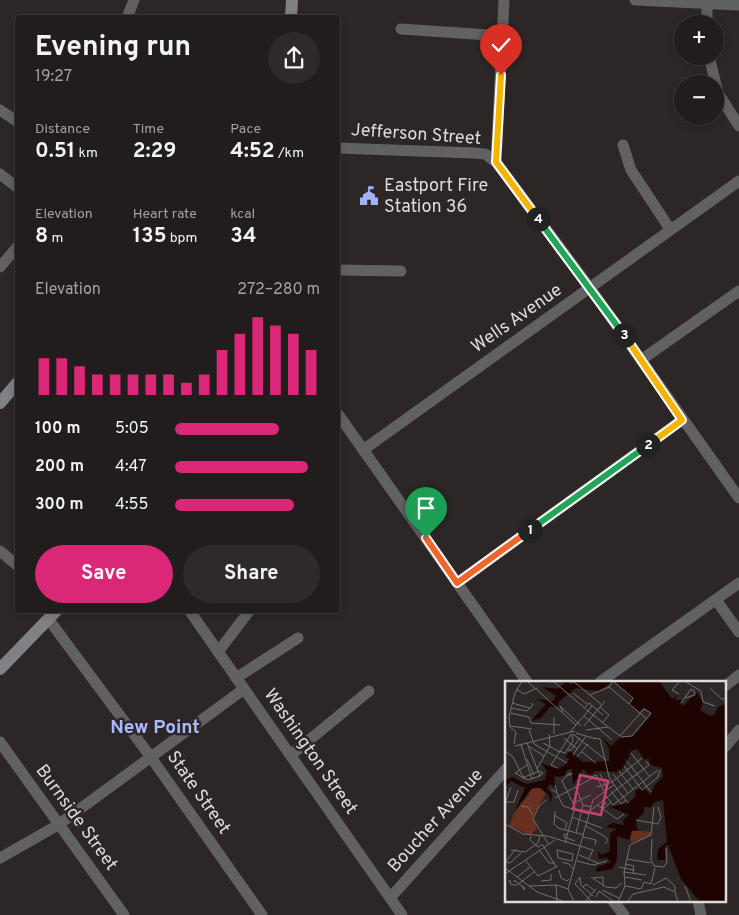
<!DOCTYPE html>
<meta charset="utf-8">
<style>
:root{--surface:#211d1c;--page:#2d2a29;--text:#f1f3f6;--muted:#a2a2a3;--line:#3e3b3b;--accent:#db2777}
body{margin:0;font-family:Overpass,sans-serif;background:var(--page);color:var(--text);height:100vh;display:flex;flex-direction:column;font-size:19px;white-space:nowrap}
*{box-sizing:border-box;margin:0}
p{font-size:16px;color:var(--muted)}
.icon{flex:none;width:28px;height:28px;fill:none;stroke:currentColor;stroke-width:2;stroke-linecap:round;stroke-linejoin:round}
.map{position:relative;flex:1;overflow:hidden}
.sheet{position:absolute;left:15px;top:15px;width:325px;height:598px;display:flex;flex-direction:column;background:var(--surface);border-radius:5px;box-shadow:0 2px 8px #0003,0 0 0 1px var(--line)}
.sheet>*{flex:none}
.buttons{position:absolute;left:674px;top:15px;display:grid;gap:10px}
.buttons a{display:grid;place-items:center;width:50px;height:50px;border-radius:50%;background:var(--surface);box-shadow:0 2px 8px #0003,0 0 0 1px var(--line);font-size:25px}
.pin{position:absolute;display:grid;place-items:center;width:42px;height:42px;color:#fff;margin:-51px -21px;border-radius:50% 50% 50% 0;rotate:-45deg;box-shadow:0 0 5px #0007}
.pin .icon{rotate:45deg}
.km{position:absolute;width:25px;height:25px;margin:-12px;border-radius:50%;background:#222;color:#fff;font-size:14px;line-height:25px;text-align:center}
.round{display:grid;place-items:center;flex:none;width:52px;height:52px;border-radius:26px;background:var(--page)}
.head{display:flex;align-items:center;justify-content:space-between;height:85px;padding:0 20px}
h1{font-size:28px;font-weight:700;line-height:38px}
.metrics{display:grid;grid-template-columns:repeat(3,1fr);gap:8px;height:85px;padding:5px 20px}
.metrics div{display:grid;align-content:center}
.metrics b{font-size:21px;font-weight:700}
.metrics small{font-size:14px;font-weight:400}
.metrics p{font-size:14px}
.chart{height:140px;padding:10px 20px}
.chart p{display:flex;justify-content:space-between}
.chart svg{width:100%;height:90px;margin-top:5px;stroke:var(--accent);stroke-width:6}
.primary-button{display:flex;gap:10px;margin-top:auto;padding:10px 20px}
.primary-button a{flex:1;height:58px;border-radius:30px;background:var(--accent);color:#fff;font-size:20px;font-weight:700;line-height:58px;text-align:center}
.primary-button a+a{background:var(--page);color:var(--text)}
ul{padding:0 20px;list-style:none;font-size:16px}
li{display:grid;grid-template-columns:80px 60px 1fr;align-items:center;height:38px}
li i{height:12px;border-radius:6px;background:var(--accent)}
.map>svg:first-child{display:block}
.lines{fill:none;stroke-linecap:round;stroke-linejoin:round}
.minor{stroke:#616163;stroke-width:11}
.secondary{stroke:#808184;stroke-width:12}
.split-1-casing{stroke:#fff;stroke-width:10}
.split-2-casing{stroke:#fff;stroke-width:10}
.split-3-casing{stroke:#fff;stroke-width:10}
.split-4-casing{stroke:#fff;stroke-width:10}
.split-5-casing{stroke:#fff;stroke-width:10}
.split-1{stroke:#f0652b;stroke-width:6}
.split-2{stroke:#22a559;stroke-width:6}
.split-3{stroke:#f5b400;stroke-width:6}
.split-4{stroke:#22a559;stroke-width:6}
.split-5{stroke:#f5b400;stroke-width:6}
.labels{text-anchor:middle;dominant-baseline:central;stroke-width:5;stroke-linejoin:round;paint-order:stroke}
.street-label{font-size:18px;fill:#dedbda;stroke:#2c2726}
.poi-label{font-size:18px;fill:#dedbda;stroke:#2c2726;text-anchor:start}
.neighbourhood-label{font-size:19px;font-weight:bold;fill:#abb9ff;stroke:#2c2726}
.inset-road{fill:none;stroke:#736f6e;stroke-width:1}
.view{fill:#c83f74;fill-opacity:0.15;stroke:#c83f74;stroke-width:2.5}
.inset-edge{fill:none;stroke:#dedbda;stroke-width:2.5}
</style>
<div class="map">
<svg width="739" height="915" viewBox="0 0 739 915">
<rect width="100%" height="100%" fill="#2c2726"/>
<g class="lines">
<g class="minor">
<path d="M635,0L739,5"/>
<path d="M707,0V24"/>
<path d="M127,18L134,0"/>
<path d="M401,29L503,36"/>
<path d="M709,56L718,93L739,126"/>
<path d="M0,110L18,122"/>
<path d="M623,145L631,170L670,229"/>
<path d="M338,148L474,153L485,154L496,162L590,288L739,498"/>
<path d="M496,162L504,0"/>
<path d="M0,174L18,188"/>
<path d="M0,267L18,246"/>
<path d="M338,270L401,271"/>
<path d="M641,360L739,291"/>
<path d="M338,414L527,682"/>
<path d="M363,450L739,181"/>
<path d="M0,551L18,566"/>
<path d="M457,583L682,420"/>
<path d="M716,600L739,632"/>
<path d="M189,610L402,915"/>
<path d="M49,620L150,756L262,915"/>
<path d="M218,652L250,610"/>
<path d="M236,678L298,638"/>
<path d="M600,682L739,583"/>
<path d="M725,686L739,675"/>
<path d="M0,742L124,915"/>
<path d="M725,747L739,730"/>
<path d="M291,755L369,691"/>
<path d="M0,858L58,825L244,689"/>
<path d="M390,898L507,768"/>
<path d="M613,901L624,915"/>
<path d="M698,901L701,915"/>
</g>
<g class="secondary">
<path d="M291,18L292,0"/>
<path d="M0,403L18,382"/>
<path d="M0,669L57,610"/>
</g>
</g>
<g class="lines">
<g class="split-1-casing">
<path id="split-1" d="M426,538L457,583L530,530"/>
</g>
<g class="split-2-casing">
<path id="split-2" d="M530,530L648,445"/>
</g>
<g class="split-3-casing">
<path id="split-3" d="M624,335L682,420L648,445"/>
</g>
<g class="split-4-casing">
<path id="split-4" d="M538,219L624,335"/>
</g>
<g class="split-5-casing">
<path id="split-5" d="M501,75L496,162L538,219"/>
</g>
<use href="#split-1" class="split-1"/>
<use href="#split-2" class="split-2"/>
<use href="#split-3" class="split-3"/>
<use href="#split-4" class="split-4"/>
<use href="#split-5" class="split-5"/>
</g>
<defs>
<g id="civic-bare" transform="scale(1.5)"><path d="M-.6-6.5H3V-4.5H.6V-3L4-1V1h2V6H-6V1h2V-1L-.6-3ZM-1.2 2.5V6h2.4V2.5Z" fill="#a4b2fc" stroke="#2c2726" stroke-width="2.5" paint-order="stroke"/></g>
</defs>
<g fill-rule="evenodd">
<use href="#civic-bare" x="369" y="196"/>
</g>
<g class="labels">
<g class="street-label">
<text transform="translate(416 135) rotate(4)">Jefferson Street</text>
<text transform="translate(517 319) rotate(-35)">Wells Avenue</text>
<text transform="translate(310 752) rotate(55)">Washington Street</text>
<text transform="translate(198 793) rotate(55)">State Street</text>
<text transform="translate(76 818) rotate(54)">Burnside Street</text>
<text transform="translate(436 821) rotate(-48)">Boucher Avenue</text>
</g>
<g class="poi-label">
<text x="384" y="186">Eastport Fire<tspan x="384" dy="21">Station 36</tspan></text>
</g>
<g class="neighbourhood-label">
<text x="155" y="728">New Point</text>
</g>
</g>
<g transform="translate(505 681)">
<rect width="221" height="221" fill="#2c2726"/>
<path d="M35,106L41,112L28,135L32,148L25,154L4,145L11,127L24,114V109ZM130,149L146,151V154L126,162V151Z" fill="#6a301f"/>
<path d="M62,0L66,4L72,0H108L94,10L71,7L54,20L52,26H45L36,37L26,40L41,23L31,18L48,20L51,15L38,6L53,8ZM109,0H154L167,18L173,14L170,19H177L175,22L178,25L192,11L198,22L195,29L205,35L209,34L213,26L221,23V19V221H195L176,198L163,164L160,165V179H152L153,168L162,161L158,119L150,121L145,127L139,125V132L131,139L132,148L136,149L127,150L124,159L112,155V179L107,188L91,191L92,186L106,181L102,177L94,178L93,170L97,174L105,170V152L112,148L101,146L107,142L119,144L118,139L124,134L106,126L123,122L130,116L131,109L139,107L146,114L149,105L158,95L157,87L146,84L143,77L140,79L132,68L126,70L122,80L119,77L121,81L117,88L111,91L92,90L84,94L78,88L68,104L67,88L62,89L59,95L49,96L50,107L45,103L42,107L47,113L46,122L44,114L35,107H27L9,132L20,107L6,100L1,105L0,99L8,96L21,103L40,99L42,90L36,82L53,88L62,82L64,77L60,76L65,70L78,81L104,80V67L96,55L106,65L114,57L128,55L147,33L139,26L134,31L124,23L128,19Z" fill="#1e0400"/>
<path class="inset-road" d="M22,0L71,44M48,0L83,30L65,51M68,0L97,24M181,1L196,10L198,21L210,25M104,6L142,38M104,6L108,0L128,17L124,23M205,7L218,19L222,15M11,8L19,13L32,7M68,12L82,23M174,13L167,9L175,0M85,14L104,6M7,22L25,27M176,22L186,8L189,10L190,14L180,17M87,25L83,30L115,55M80,26L84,22L98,34M95,26L104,34L98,41M6,27L22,30L28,24L26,22M58,31L55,25L76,45M5,32L24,36L26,42L55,44M79,35L107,59M49,36V53M5,45L27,48M79,45L100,20M24,49L29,63L62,82M81,49L103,46M71,52L91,58M68,53L101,79M115,55L139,28L146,32L127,55L116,56M59,57L72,68M22,62L35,95M38,62L55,71M9,63L11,51L5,46L4,36L10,12L17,0M16,64L27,98M10,65L70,50M23,65L39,75M62,68L65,70L75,57M0,70L8,76L19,98M54,70L60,72L68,60L67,53M77,71L91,82M126,72L145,96M68,74L81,55M72,76L83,63M22,78L29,94M122,80L146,111M22,84L10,92L23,99L35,95M119,85L137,109L153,96L155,89M52,87L46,84L66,53M32,88L45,65L44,53M114,90L128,108M95,93L102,108M108,93L123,112M87,96L91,94L99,110M17,97L34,90L38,92L35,95M92,106L107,101L137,77M71,107L78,124L86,126M46,108L52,112L50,104M106,110L116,123L121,119M52,112L58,125L84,133M101,115L108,124L153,89M50,117L88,97M41,119L34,125L28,138L44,164M0,121H9L13,109M102,121L96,126L98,128L106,121M0,122L6,106M68,122L86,114M123,122L112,108L144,84L141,80M92,124L112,138L119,133M16,125L23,126L28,134M50,130L49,143L53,147M85,130L112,108L104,96L95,58L89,57M49,134L62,142L60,149M67,136L97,147M131,139L153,143L156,136L153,126M0,143L18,153L42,155L88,169L84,177M81,145L99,155L103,159L100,163M53,147L79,154M71,152L78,124M63,154L59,153V156L70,160M26,155L25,159L33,166L38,163M78,156L91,159L90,164M60,162L70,126L57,100L64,92L67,93L62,95M38,164L51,186M6,169L20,171L33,162L35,155M52,169L68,173L67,180L53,177ZM35,170L44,182H50M74,174L93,182M122,178L146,182M146,179L149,185L159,186L162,181L161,167M146,179L147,158M21,180L33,195L53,185M72,180L88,184L102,180M0,181L11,168M1,181L5,182L16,172M57,181L64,183L69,189M120,183L129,185L128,192M114,186L129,189M0,187L32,211L60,221M54,189L56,197L62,200L64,198M119,191L141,194M0,193L50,159M12,196L25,186M86,196L101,206L111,207L117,202M120,196L137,199M88,197L98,196V205M36,200L46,199V193M3,201L5,199L6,204H12L29,191M10,201L9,199L20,207L19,209L17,205M70,203L75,196L76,204L88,215M70,203L87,221M51,204L52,221M148,204L161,197L170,205V211M24,205L52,204L63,208M120,205L136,208L139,201L146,203L150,187M180,205L186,221M78,206L81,203L90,210M97,209L114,217M91,216L94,210L109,221M69,221L63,208L88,119L109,104M80,221L91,208M113,221L120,205L119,191L125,164L146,154L149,126M122,221L128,213L159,206L170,211L173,221"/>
<path class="view" d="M75,94L103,100L96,134L68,128Z"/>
<rect width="221" height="221" class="inset-edge"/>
</g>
</svg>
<div class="buttons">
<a>+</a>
<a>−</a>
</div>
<div class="pin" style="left:426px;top:538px;background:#1e9e55"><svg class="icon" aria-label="arrive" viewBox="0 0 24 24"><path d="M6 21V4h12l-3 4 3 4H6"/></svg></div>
<div class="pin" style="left:501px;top:75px;background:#d93025"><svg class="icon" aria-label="check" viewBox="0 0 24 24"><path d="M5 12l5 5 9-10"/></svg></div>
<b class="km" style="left:530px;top:530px">1</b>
<b class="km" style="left:648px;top:445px">2</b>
<b class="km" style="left:624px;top:335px">3</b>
<b class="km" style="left:538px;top:219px">4</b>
<section class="sheet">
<div class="head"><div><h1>Evening run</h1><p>19:27</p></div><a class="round"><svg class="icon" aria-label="share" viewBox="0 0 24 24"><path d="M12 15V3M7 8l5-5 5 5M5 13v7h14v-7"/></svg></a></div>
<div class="metrics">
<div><p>Distance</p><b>0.51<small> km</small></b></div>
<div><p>Time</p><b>2:29</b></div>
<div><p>Pace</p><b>4:52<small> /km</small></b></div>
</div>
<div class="metrics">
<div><p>Elevation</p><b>8<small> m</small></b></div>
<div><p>Heart rate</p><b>135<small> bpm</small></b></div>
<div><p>kcal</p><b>34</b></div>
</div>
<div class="chart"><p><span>Elevation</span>272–280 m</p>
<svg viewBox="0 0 160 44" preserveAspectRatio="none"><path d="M5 44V26M15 44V26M25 44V30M35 44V34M45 44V34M55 44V34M65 44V34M75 44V34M85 44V38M95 44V34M105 44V22M115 44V14M125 44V6M135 44V10M145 44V14M155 44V22"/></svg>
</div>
<ul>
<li><b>100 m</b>5:05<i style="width:72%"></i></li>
<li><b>200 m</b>4:47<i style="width:92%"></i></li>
<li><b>300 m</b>4:55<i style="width:82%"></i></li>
</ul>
<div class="primary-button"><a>Save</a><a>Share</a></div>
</section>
</div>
